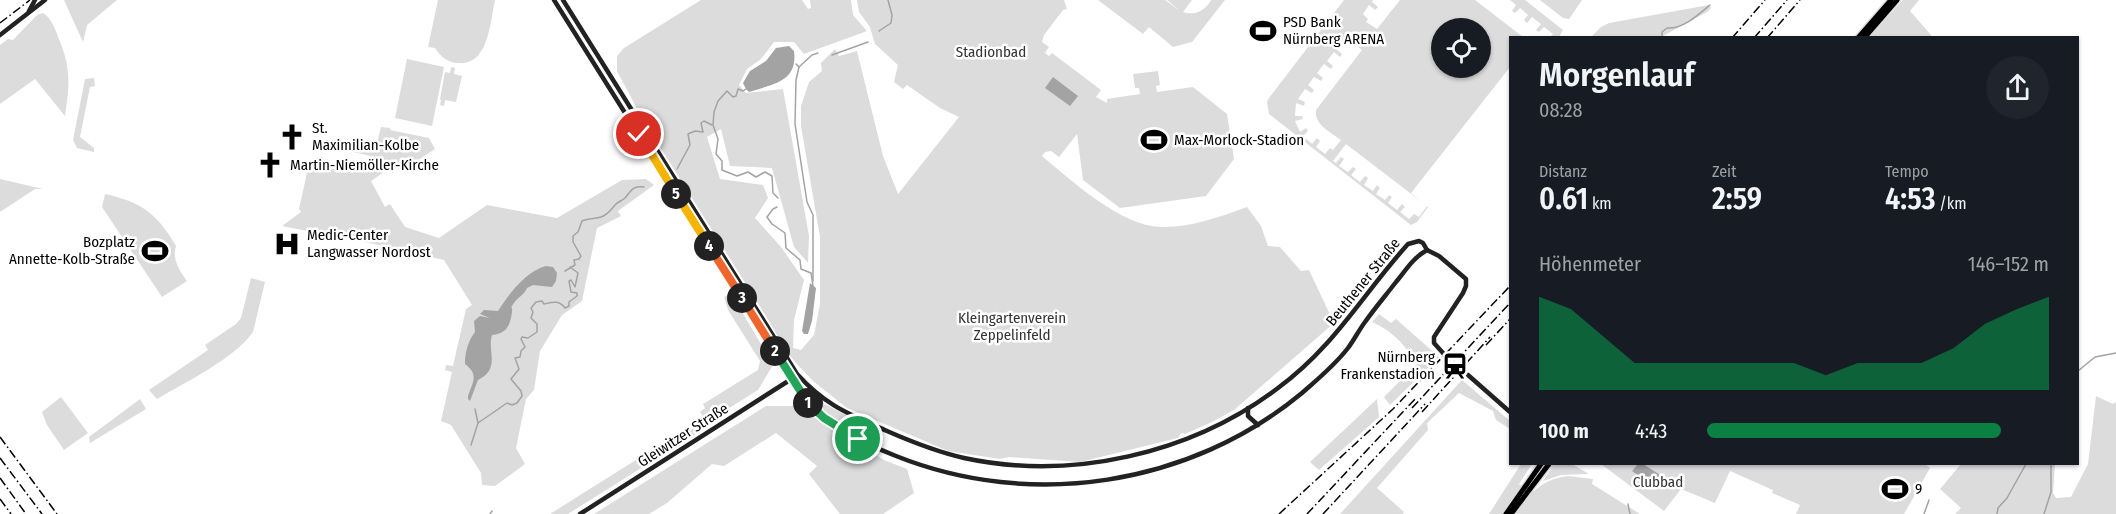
<!DOCTYPE html>
<html lang="de">
<meta charset="utf-8">
<style>
:root{--surface:#171b24;--page:#20242c;--text:#f1f3f6;--muted:#9ea1a6;--accent:#0b8043}
body{margin:0;font-family:"Fira Sans Condensed",sans-serif;background:var(--page);color:var(--text);height:100vh;display:flex;flex-direction:column;font-size:22px;white-space:nowrap}
*{box-sizing:border-box;margin:0}
p{font-size:20px;color:var(--muted)}
.icon{flex:none;width:33px;height:33px;fill:none;stroke:currentColor;stroke-width:2;stroke-linecap:round;stroke-linejoin:round}
.map{position:relative;flex:1;overflow:hidden}
.side{position:absolute;left:1509px;top:36px;width:570px;height:429px;display:flex;flex-direction:column;background:var(--surface);border-radius:0px;box-shadow:0 2px 4px #0004}
.side>*{flex:none}
.controls{position:absolute;left:1431px;top:18px;display:grid;gap:12px}
.controls a{display:grid;place-items:center;width:60px;height:60px;border-radius:50%;background:var(--surface);box-shadow:0 2px 4px #0004;font-size:30px}
.pin{position:absolute;display:grid;place-items:center;width:51px;height:51px;color:#fff;margin:-26px;border:3px solid #fff;border-radius:50%;box-shadow:0 2px 6px #0007}
.km{position:absolute;width:30px;height:30px;margin:-15px;border-radius:50%;background:#222;color:#fff;font-size:16px;line-height:30px;text-align:center}
.round{display:grid;place-items:center;flex:none;width:63px;height:63px;border-radius:32px;background:var(--page)}
.overview{display:flex;align-items:center;justify-content:space-between;height:102px;padding:0 30px}
h1{font-size:33px;font-weight:600;line-height:45px}
.figures{display:grid;grid-template-columns:repeat(3,1fr);gap:9px;height:102px;padding:6px 30px}
.figures div{display:grid;align-content:center}
.figures b{font-size:30px;font-weight:600}
.figures small{font-size:16px;font-weight:400}
.figures p{font-size:16px}
.chart{height:168px;padding:12px 30px}
.chart p{display:flex;justify-content:space-between}
.chart svg{width:100%;height:108px;margin-top:6px;fill:var(--accent);opacity:.7}
ul{padding:0 30px;list-style:none;font-size:20px}
li{display:grid;grid-template-columns:96px 72px 1fr;align-items:center;height:45px}
li i{height:15px;border-radius:8px;background:var(--accent)}
.map>svg:first-child{display:block}
.green{fill:#dcdcdc;fill-rule:evenodd}
.water{fill:#a3a3a3}
.lines{fill:none;stroke-linecap:round;stroke-linejoin:round}
.stream{stroke:#a3a3a3;stroke-width:1.5}
.secondary-tunnel{stroke:#d9d9d9;stroke-width:4.5;stroke-dasharray:4.5 2;stroke-linecap:butt}
.primary-casing{stroke:#dbdbdb;stroke-width:8}
.secondary{stroke:#222;stroke-width:4.5}
.primary{stroke:#000;stroke-width:5}
.rail{stroke:#000;stroke-width:1.5;stroke-dasharray:9 3 1.5 3;stroke-linecap:butt}
.split-1-casing{stroke:#fff;stroke-width:12}
.split-2-casing{stroke:#fff;stroke-width:12}
.split-3-casing{stroke:#fff;stroke-width:12}
.split-4-casing{stroke:#fff;stroke-width:12}
.split-5-casing{stroke:#fff;stroke-width:12}
.split-6-casing{stroke:#fff;stroke-width:12}
.split-1{stroke:#22a559;stroke-width:8}
.split-2{stroke:#22a559;stroke-width:8}
.split-3{stroke:#f0652b;stroke-width:8}
.split-4{stroke:#f0652b;stroke-width:8}
.split-5{stroke:#f5b400;stroke-width:8}
.split-6{stroke:#f5b400;stroke-width:8}
.labels{text-anchor:middle;dominant-baseline:central;stroke-width:5;stroke-linejoin:round;paint-order:stroke}
.poi-label{font-size:15px;fill:#000;stroke:#fff;text-anchor:start}
.park-label{font-size:15px;fill:#333;stroke:#fff}
.street-label{font-size:15px;fill:#000;stroke:#fff}
</style>
<div class="map">
<svg width="2116" height="514" viewBox="0 0 2116 514">
<rect width="100%" height="100%" fill="#fff"/>
<g class="green">
<path d="M64,0H117L87,25L83,42Z"/>
<path d="M438,0H495C490,22 489,66 458,63C448,63 440,56 435,48L428,47Z"/>
<path d="M701,0H802L808,9L811,8L810,0H851L853,15L867,31L804,54L794,42H774L761,59L747,69L739,85L746,93L783,89L809,236L808,263L794,247L772,168L730,166L721,129L707,137L720,179L763,185L768,198L755,218L781,247L804,280L794,320L793,348L801,350L814,335L820,304V237L801,126V106L809,82L822,71L821,63L835,49L839,56L857,51L883,156L898,194L959,117L940,108L907,85L903,89L894,82L898,65L875,44L870,27L859,12L857,0H1064L1067,9L1063,10L1044,35L1042,42L1049,47L1045,53L1049,56L1052,53L1101,90L1096,97L1107,103V99L1140,94L1139,88H1135L1133,74L1158,71L1160,85L1156,86L1157,92L1193,87L1227,114L1234,159L1206,196L1120,208L1083,180L1077,134L1059,157L1051,151L1045,152L1042,156C1072,181 1121,226 1161,227C1189,228 1220,217 1247,207L1261,226L1268,246L1280,247L1301,271L1309,270L1334,323L1234,410L1210,423L1185,434L1181,433L1178,438L1080,462L1009,457L1000,459L948,451L847,408L813,381L795,362L785,349L766,316L643,120L617,71V56L624,48Z"/>
<path d="M1098,0H1165L1180,11L1167,0H1192L1183,12C1195,16 1205,11 1211,0H1225L1192,42L1173,47L1149,27L1143,34Z"/>
<path d="M1344,0H1373L1372,2L1378,7L1375,10L1369,5L1363,14L1368,19L1366,22L1377,29L1400,0H1475L1523,37L1510,38V67L1411,193L1428,207L1417,222L1411,225L1269,114L1267,102L1269,98ZM1442,28H1480V68H1442ZM1343,40L1350,44L1352,42L1362,50L1316,110C1314,125 1331,132 1341,140L1333,150L1330,148L1325,154L1316,147L1320,141L1317,138L1312,144L1303,136L1308,131L1306,128L1300,132L1295,121L1303,119L1302,116H1295L1296,103L1304,106L1305,102L1298,99L1305,89L1312,93L1314,90L1308,85L1314,77L1321,81L1323,78L1317,73L1324,64L1331,69L1333,66L1327,61L1334,52L1340,57L1342,54L1336,49ZM1346,144L1427,206L1419,217L1414,214L1409,219L1400,212L1405,207L1402,204L1397,210L1388,203L1392,197L1389,195L1385,200L1376,194L1380,188L1377,185L1373,191L1364,185L1368,178L1365,176L1360,182L1351,175L1356,169L1353,167L1348,172L1339,166L1344,159L1341,157L1336,163L1333,161Z"/>
<path d="M1510,0H1525L1563,30L1559,37H1550L1553,34L1544,27L1539,32L1536,30L1541,24L1532,17L1527,23L1524,20L1528,15L1520,8L1515,13L1512,11L1516,5Z"/>
<path d="M1540,0H1582L1569,19L1563,18Z"/>
<path d="M1903,0H1919L1910,11L1931,35L1929,38L1869,37Z"/>
<path d="M1709,5L1711,8L1707,12L1661,37H1591L1601,27L1609,23Z"/>
<path d="M43,13C51,18 55,28 58,37C71,66 70,85 65,116L35,79L0,104V45L8,39L13,40L37,15Z"/>
<path d="M407,59L444,67L432,126L395,118Z"/>
<path d="M451,67L455,68L454,74L462,76L456,102L445,100L444,106L440,105L441,100L440,99L445,72L450,73Z"/>
<path d="M94,78L95,86L90,87L80,137L94,148V152L77,148L73,140L85,79Z"/>
<path d="M381,127L390,128V130L429,138L435,149L406,168L400,161L371,181L385,207L390,204L405,227L439,238L487,205L557,218L622,180L646,179L654,185L618,211L621,216L597,228L582,301L562,315L540,351L534,390L526,399L516,448L525,464L495,486L482,485L481,473L451,425L441,421L452,372L445,370L446,365L453,366L466,309L472,305L444,260L374,244L282,226L301,212L299,209L307,173L312,170L316,171C326,166 343,167 352,173L375,157L353,152L356,139L377,143Z"/>
<path d="M0,179L43,189H35L0,212Z"/>
<path d="M105,194C141,202 157,213 176,246C172,259 179,270 187,281L162,297L102,207Z"/>
<path d="M251,278L265,282L253,332C235,358 186,382 157,399L149,390L208,350L205,345L236,324L241,318Z"/>
<path d="M731,293L773,365L758,390L726,410L705,428L568,514H550L701,419L702,415L700,412L705,408L703,404L758,370L760,361L728,310L724,297Z"/>
<path d="M1379,314L1391,323L1396,319L1439,357L1390,405L1384,397L1417,364C1404,344 1394,332 1372,322Z"/>
<path d="M1462,380L1510,421V429L1496,420L1493,411L1459,393L1427,423L1428,430L1377,488L1404,512L1403,514H1340Z"/>
<path d="M801,384L823,403L855,420L849,431L817,409L799,386Z"/>
<path d="M2096,396L2113,404L2116,402V514H1955L1961,508L1940,489L1961,464H2055L2053,493L2056,498L2071,497L2088,464Z"/>
<path d="M61,397L88,433L64,450L47,425L42,412Z"/>
<path d="M140,399L146,409L90,443L89,437Z"/>
<path d="M1377,399L1379,417L1319,470L1310,462Z"/>
<path d="M766,406H798L884,460L907,469L914,493L883,514H840L809,474L817,466L776,433L724,466L712,464L667,503L649,514H594Z"/>
<path d="M1521,464H1532L1519,484L1522,486L1503,514H1489Z"/>
<path d="M1554,464H1572L1589,474L1561,475L1543,481Z"/>
<path d="M1601,464H1925L1930,468L1904,514H1796L1800,505L1772,493L1773,490L1730,471L1715,503L1681,489L1664,511Z"/>
<path d="M1568,476L1593,479L1592,484L1640,514H1515C1529,493 1542,479 1568,476Z"/>
</g>
<g class="water">
<path d="M789,46L794,51C798,82 773,84 749,92L746,89L743,83L750,71L766,61L776,48Z"/>
<path d="M1053,77L1078,96L1070,106L1045,88Z"/>
<path d="M546,266L553,267L557,273L556,281L552,287L533,285L527,288C524,295 518,297 514,303C509,310 513,305 512,312C510,326 507,333 492,335C487,352 501,368 478,380L470,401L468,399V396C473,381 479,375 465,364C465,352 468,341 475,332L474,321L480,316L490,318L480,314L484,310L498,311C509,294 526,271 546,266Z"/>
<path d="M810,283L816,288L812,321L808,334H804L802,331Z"/>
<path d="M1638,464H1643L1665,478L1658,489L1632,471Z"/>
</g>
<g class="lines">
<g class="stream">
<path d="M879,31L891,23L892,15L888,0"/>
<path d="M1662,36V32L1667,28C1683,29 1698,15 1710,5"/>
<path d="M832,55L868,42"/>
<path d="M796,64L799,67L812,55L818,53"/>
<path d="M799,67L796,80L795,124L807,202L813,215V281"/>
<path d="M746,89L743,91L738,89L736,96L733,97L727,91L718,101L714,112L713,125L718,139L716,154L722,161V170L737,176L748,172L756,177L765,172L772,176L773,193L778,198"/>
<path d="M677,169L690,145L688,134L695,131L703,132L701,123L704,121L712,125"/>
<path d="M777,207L773,209L767,217L772,224L785,233L786,248L800,260L801,269L811,273L813,286"/>
<path d="M565,271L575,265L574,260L579,259L581,256L573,242V236L578,232L582,221C589,218 596,219 601,217C609,214 611,209 616,204C618,202 623,200 625,198C632,190 632,186 644,187"/>
<path d="M2078,371L2095,357L2116,353"/>
<path d="M478,423L507,403L512,405L517,403L522,396L521,391L511,379L519,369L515,358L520,357L521,351L525,347L521,339L522,337L528,338L537,332V324L531,318L533,312L531,308L536,302L542,301L544,304C553,302 559,300 565,308L569,306V302L577,296V293L571,292L569,281L571,280L575,287L578,273L570,267"/>
<path d="M471,445L478,423L475,409"/>
<path d="M1628,504L1630,514"/>
<path d="M490,514L492,511"/>
<path d="M1924,514L1929,500"/>
<path d="M1997,514L1998,508L2007,498L2026,464"/>
<path d="M2044,514L2051,492V464"/>
</g>
<path class="secondary-tunnel" d="M1443,353L1468,375"/>
<g class="primary-casing">
<g id="primary">
<path d="M1858,38L1891,0"/>
<path d="M1864,38L1897,0"/>
<path d="M1506,514L1541,464"/>
<path d="M1511,514L1549,464"/>
</g>
</g>
<g class="secondary">
<path d="M554,0L805,399C828,426 863,443 896,456C1031,510 1190,486 1302,393C1318,379 1335,365 1348,348C1354,340 1359,330 1365,322C1375,308 1386,295 1396,282C1406,270 1413,258 1427,250"/>
<path d="M563,0L797,374C826,406 849,414 887,431C912,442 938,452 964,458C1071,481 1191,454 1278,388C1335,346 1362,295 1408,244L1419,241L1423,243L1427,250"/>
<path d="M29,11L35,0"/>
<path d="M0,35L45,0"/>
<path d="M1427,250L1439,256L1466,279V286L1463,293L1434,337V343L1443,353"/>
<path d="M1468,375L1510,412"/>
<path d="M1248,408V416L1258,425"/>
<path d="M580,514L793,378"/>
</g>
<use href="#primary" class="primary"/>
<g class="rail">
<path d="M0,23L30,0"/>
<path d="M1732,38L1765,0"/>
<path d="M1754,38L1787,0"/>
<path d="M1767,38L1800,0"/>
<path d="M1486,345L1510,319"/>
<path d="M1412,408L1510,303"/>
<path d="M1422,412L1490,337"/>
<path d="M0,437L57,514"/>
<path d="M0,458L42,514"/>
<path d="M0,478L26,514"/>
<path d="M0,499L11,514"/>
<path d="M1279,514L1393,409L1510,286"/>
<path d="M1307,514L1416,398"/>
<path d="M1323,514L1425,404"/>
</g>
</g>
<g class="lines">
<g class="split-1-casing">
<path id="split-1" d="M808,403L824,418L858,439"/>
</g>
<g class="split-2-casing">
<path id="split-2" d="M775,351L808,403"/>
</g>
<g class="split-3-casing">
<path id="split-3" d="M742,298L775,351"/>
</g>
<g class="split-4-casing">
<path id="split-4" d="M709,246L742,298"/>
</g>
<g class="split-5-casing">
<path id="split-5" d="M676,194L709,246"/>
</g>
<g class="split-6-casing">
<path id="split-6" d="M639,134L676,194"/>
</g>
<use href="#split-1" class="split-1"/>
<use href="#split-2" class="split-2"/>
<use href="#split-3" class="split-3"/>
<use href="#split-4" class="split-4"/>
<use href="#split-5" class="split-5"/>
<use href="#split-6" class="split-6"/>
</g>
<defs>
<g id="stadium-bare" transform="scale(2.07)"><path d="M0-5a6.5 5 0 1 0 0 10a6.5 5 0 1 0 0-10ZM-3.5-1.8h7v3.6h-7Z" fill="#000" stroke="#fff" stroke-width="2.5" paint-order="stroke"/></g>
<g id="church-bare" transform="scale(2.07)"><path d="M-1.2-6h2.4v3.5h3.3v2.4h-3.3V6h-2.4V-.1h-3.3v-2.4h3.3Z" fill="#000" stroke="#fff" stroke-width="2.5" paint-order="stroke"/></g>
<g id="hospital-bare" transform="scale(2.07)"><path d="M-5-5h3v3.5h4V-5h3V5h-3V1.5h-4V5h-3Z" fill="#000" stroke="#fff" stroke-width="2.5" paint-order="stroke"/></g>
<g id="station-bare" transform="scale(2.07)"><path d="M-3-6H3Q5-6 5-4V2Q5 4 3 4L4.5 6H3L1.5 4h-3L-3 6H-4.5L-3 4Q-5 4-5 2V-4Q-5-6-3-6ZM-3.5-4v3h7v-3ZM-3.5 1v1.5H-2V1ZM2 1v1.5H3.5V1Z" fill="#000" stroke="#fff" stroke-width="2.5" paint-order="stroke"/></g>
</defs>
<g fill-rule="evenodd">
<use href="#stadium-bare" x="1263" y="31"/>
<use href="#church-bare" x="292" y="137"/>
<use href="#stadium-bare" x="1154" y="140"/>
<use href="#church-bare" x="270" y="165"/>
<use href="#hospital-bare" x="287" y="244"/>
<use href="#stadium-bare" x="155" y="251"/>
<use href="#station-bare" x="1455" y="366"/>
<use href="#stadium-bare" x="1895" y="489"/>
</g>
<g class="labels">
<g class="poi-label">
<text x="1283" y="22">PSD Bank<tspan x="1283" dy="17">Nürnberg ARENA</tspan></text>
<text x="312" y="128">St.<tspan x="312" dy="17">Maximilian-Kolbe</tspan></text>
<text x="1174" y="140">Max-Morlock-Stadion</text>
<text x="290" y="165">Martin-Niemöller-Kirche</text>
<text x="307" y="235">Medic-Center<tspan x="307" dy="17">Langwasser Nordost</tspan></text>
<text x="135" y="242" text-anchor="end">Bozplatz<tspan x="135" dy="17">Annette-Kolb-Straße</tspan></text>
<text x="1435" y="357" text-anchor="end">Nürnberg<tspan x="1435" dy="17">Frankenstadion</tspan></text>
<text x="1915" y="489">9</text>
</g>
<g class="park-label">
<text x="991" y="52">Stadionbad</text>
<text x="1012" y="318">Kleingartenverein<tspan x="1012" dy="17">Zeppelinfeld</tspan></text>
<text x="1658" y="482">Clubbad</text>
</g>
<g class="street-label">
<text transform="translate(1363 282) rotate(-51)">Beuthener Straße</text>
<text transform="translate(683 435) rotate(-33)">Gleiwitzer Straße</text>
</g>
</g>
</svg>
<div class="controls">
<a><svg class="icon" aria-label="locate" viewBox="0 0 24 24"><circle cx="12" cy="12" r="6"/><path d="M12 2v4M12 18v4M2 12h4M18 12h4"/></svg></a>
</div>
<div class="pin" style="left:858px;top:439px;background:#1e9e55"><svg class="icon" aria-label="arrive" viewBox="0 0 24 24"><path d="M6 21V4h12l-3 4 3 4H6"/></svg></div>
<div class="pin" style="left:639px;top:134px;background:#d93025"><svg class="icon" aria-label="check" viewBox="0 0 24 24"><path d="M5 12l5 5 9-10"/></svg></div>
<b class="km" style="left:808px;top:403px">1</b>
<b class="km" style="left:775px;top:351px">2</b>
<b class="km" style="left:742px;top:298px">3</b>
<b class="km" style="left:709px;top:246px">4</b>
<b class="km" style="left:676px;top:194px">5</b>
<section class="side">
<div class="overview"><div><h1>Morgenlauf</h1><p>08:28</p></div><a class="round"><svg class="icon" aria-label="share" viewBox="0 0 24 24"><path d="M12 15V3M7 8l5-5 5 5M5 13v7h14v-7"/></svg></a></div>
<div class="figures">
<div><p>Distanz</p><b>0.61<small> km</small></b></div>
<div><p>Zeit</p><b>2:59</b></div>
<div><p>Tempo</p><b>4:53<small> /km</small></b></div>
</div>
<div class="chart"><p><span>Höhenmeter</span>146–152 m</p>
<svg viewBox="0 0 160 44" preserveAspectRatio="none"><path d="M0 44V6L10 11L20 22L30 33L40 33L50 33L60 33L70 33L80 33L90 38L100 33L110 33L120 33L130 27L140 17L150 11L160 6V44z"/></svg>
</div>
<ul>
<li><b>100 m</b>4:43<i style="width:86%"></i></li>
</ul>
</section>
</div>
